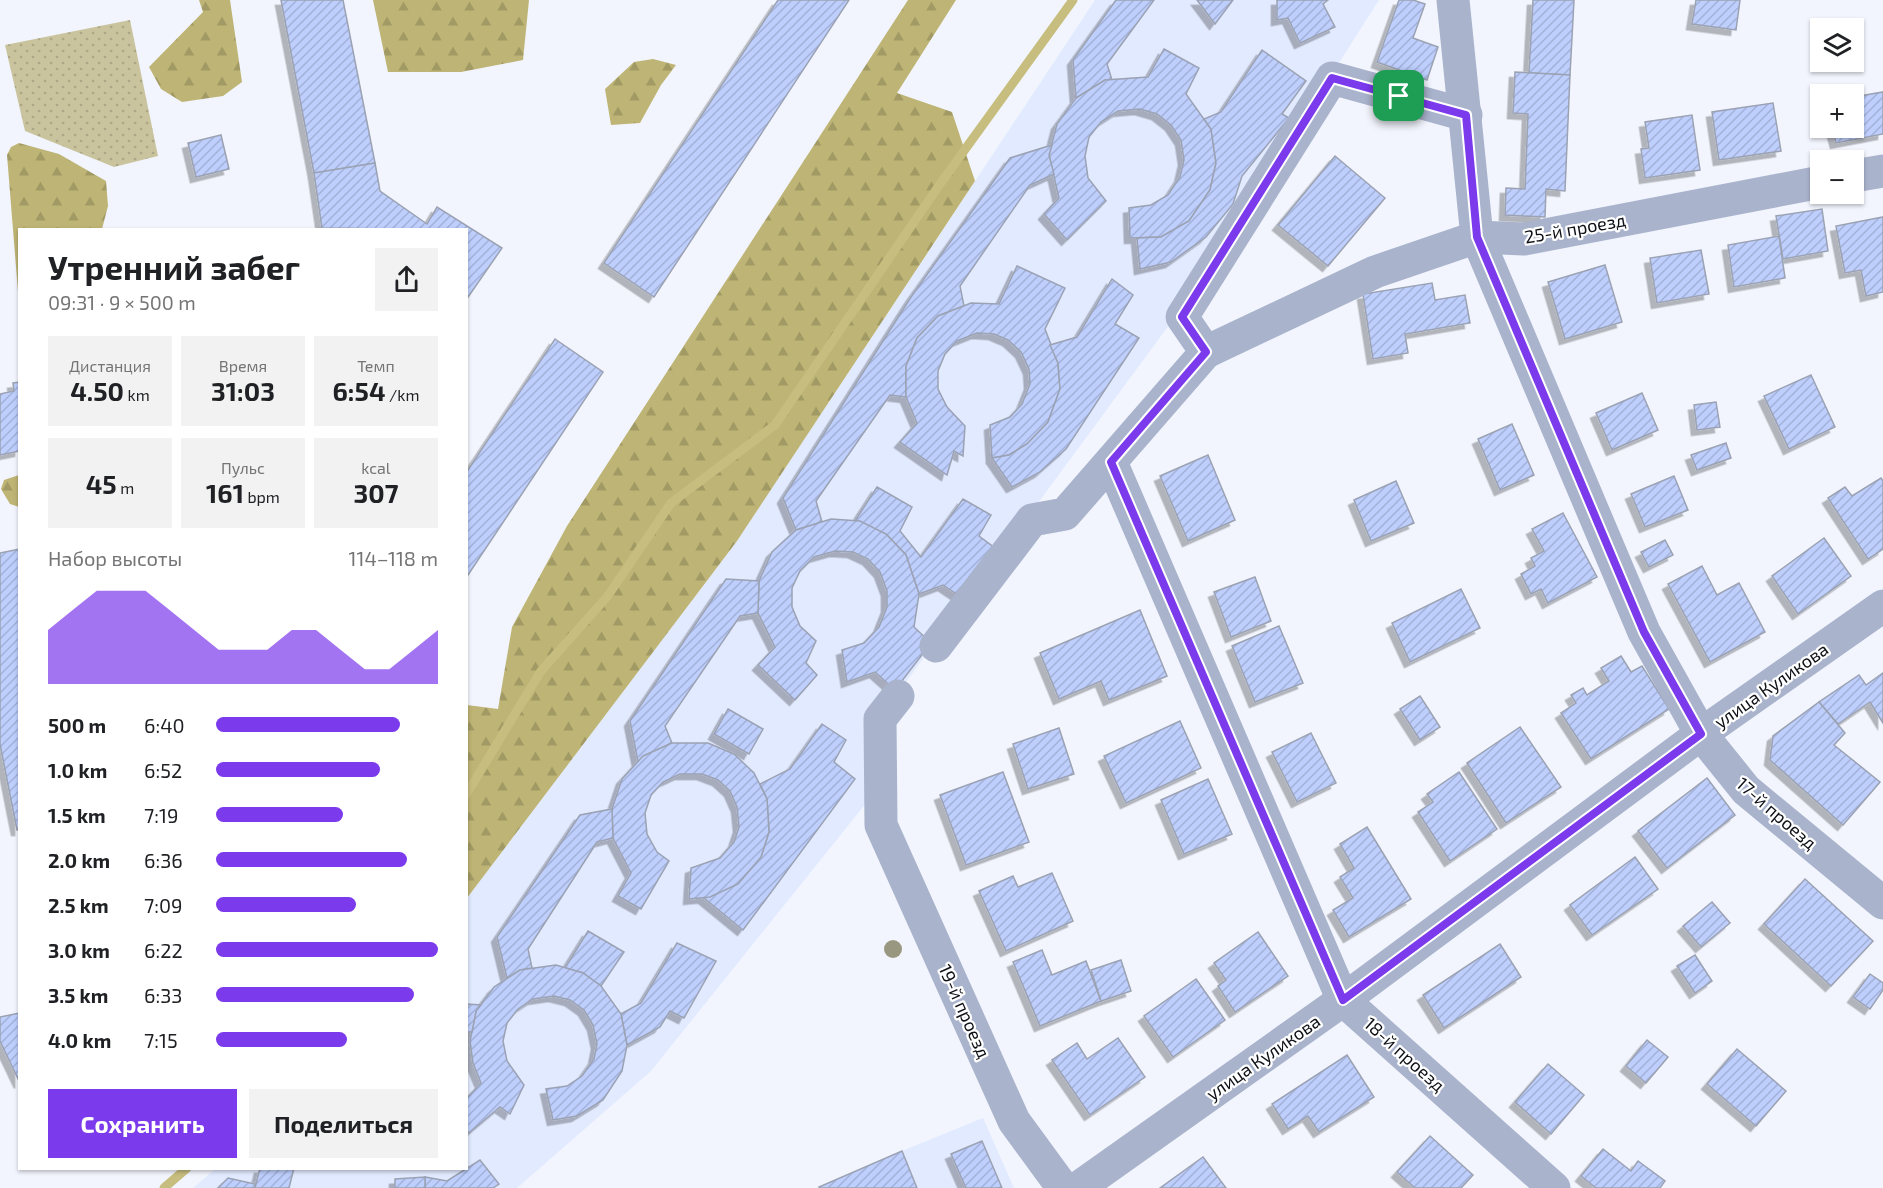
<!DOCTYPE html>
<html lang="ru">
<meta charset="utf-8">
<style>
:root{--surface:#fff;--page:#f2f2f2;--text:#202124;--muted:#757577;--accent:#7c3aed}
body{margin:0;font-family:"Exo 2",sans-serif;background:var(--page);color:var(--text);height:100vh;display:flex;flex-direction:column;font-size:22px;white-space:nowrap}
*{box-sizing:border-box;margin:0}
p{font-size:20px;color:var(--muted)}
.icon{flex:none;width:33px;height:33px;fill:none;stroke:currentColor;stroke-width:2;stroke-linecap:round;stroke-linejoin:round}
.map{position:relative;flex:1;overflow:hidden}
.details{position:absolute;left:18px;top:228px;width:450px;height:942px;display:flex;flex-direction:column;background:var(--surface);border-radius:0px;box-shadow:0 2px 4px #0004}
.details>*{flex:none}
.fabs{position:absolute;left:1810px;top:18px;display:grid;gap:12px}
.fabs a{display:grid;place-items:center;width:54px;height:54px;border-radius:0px;background:var(--surface);box-shadow:0 2px 4px #0004;font-size:30px}
.pin{position:absolute;display:grid;place-items:center;width:51px;height:51px;color:#fff;margin:-26px;border-radius:12px;box-shadow:0 3px 9px #0006}
.round{display:grid;place-items:center;flex:none;width:63px;height:63px;border-radius:0px;background:var(--page)}
.summary{display:flex;align-items:center;justify-content:space-between;height:102px;padding:0 30px}
h1{font-size:33px;font-weight:700;line-height:45px}
.metrics{display:grid;grid-template-columns:repeat(3,1fr);gap:9px;height:102px;padding:6px 30px}
.metrics div{display:grid;align-content:center;border-radius:0px;background:var(--page);text-align:center}
.metrics b{font-size:26px;font-weight:700}
.metrics small{font-size:16px;font-weight:400}
.metrics p{font-size:16px}
.chart{height:168px;padding:12px 30px}
.chart p{display:flex;justify-content:space-between}
.chart svg{width:100%;height:108px;margin-top:6px;fill:var(--accent);opacity:.7}
.primary-button{display:flex;gap:12px;margin-top:auto;padding:12px 30px}
.primary-button a{flex:1;height:69px;border-radius:0px;background:var(--accent);color:#fff;font-size:24px;font-weight:700;line-height:69px;text-align:center}
.primary-button a+a{background:var(--page);color:var(--text)}
ul{padding:0 30px;list-style:none;font-size:20px}
li{display:grid;grid-template-columns:96px 72px 1fr;align-items:center;height:45px}
li i{height:15px;border-radius:8px;background:var(--accent)}
.map>svg:first-child{display:block}
.built{fill:#e2eaff}
.grass{fill:url(#grass-dots)}
.forest{fill:url(#forest-firs)}
.lines{fill:none;stroke-linecap:round;stroke-linejoin:round}
.stream{stroke:#c7bd7e;stroke-width:9}
.building{fill:url(#building-hatch);stroke:#9ba2b3;stroke-width:1.5;filter:url(#shadow)}
.minor{stroke:#a9b3cc;stroke-width:33}
.tree{fill:#9a9780}
.route-casing{stroke:#fff;stroke-width:12}
.route{stroke:#7c3aed;stroke-width:8}
.labels{text-anchor:middle;dominant-baseline:central;stroke-width:4.5;stroke-linejoin:round;paint-order:stroke}
.street-label{font-size:18px;fill:#0d1016;stroke:#fff}
</style>
<div class="map">
<svg width="1883" height="1188" viewBox="0 0 1883 1188">
<defs>
<pattern id="grass-dots" width="8" height="8" patternUnits="userSpaceOnUse" patternTransform="scale(1.5)"><rect width="8" height="8" fill="#cac49e"/><path d="M2 2h.1M6 6h.1" fill="none" stroke="#aca787" stroke-width="1.8" stroke-linecap="round"/></pattern>
<pattern id="forest-firs" width="22" height="20" patternUnits="userSpaceOnUse" patternTransform="scale(1.5)"><rect width="22" height="20" fill="#beb475"/><path d="M5 1l3.5 6h-7zM16 11l3.5 6h-7z" fill="#a29a64"/></pattern>
<pattern id="building-hatch" width="6" height="6" patternUnits="userSpaceOnUse" patternTransform="scale(1.5)"><rect width="6" height="6" fill="#becffd"/><path d="M-1 1l2-2M0 6l6-6M5 7l2-2" fill="none" stroke="#a2b1d8"/></pattern>
<filter id="shadow"><feDropShadow dx="-5.5" dy="5.5" stdDeviation="0" flood-color="#0004"/></filter>
</defs>
<rect width="100%" height="100%" fill="#f2f5fd"/>
<g class="built">
<path d="M1095,0H1379L1189,298L875,724L871,797L651,1071L517,1188H193L215,1169L466,1168L467,898L737,541Z"/>
<path d="M983,1118L1014,1188H816L902,1151Z"/>
</g>
<path class="grass" d="M130,20L158,156L114,167L25,131L5,45Z"/>
<g class="forest">
<path d="M199,0H230L242,82L223,96L182,102L161,89L149,67L203,12Z"/>
<path d="M373,0H529L523,60L461,72H388Z"/>
<path d="M908,0H956L897,93L952,112L975,181L737,541L467,898V705L498,709L512,627L567,526Z"/>
<path d="M653,59L676,65L661,85L640,123L611,125L605,89L634,62Z"/>
<path d="M19,143L59,154L106,181L108,206L102,229L20,230L19,304L7,155L11,147Z"/>
<path d="M19,475H20L19,507L10,504L1,489L4,480Z"/>
</g>
<g class="lines">
<g class="stream">
<path d="M466,795L541,671L607,597L671,503L775,425L940,184L1073,0"/>
<path d="M164,1188L187,1168"/>
</g>
</g>
<g class="building">
<path d="M281,0H343L375,163L314,173Z"/>
<path d="M778,0H849L654,297L604,263Z"/>
<path d="M1116,0H1154L1107,64L1112,80H1105L1076,98L1073,60Z"/>
<path d="M1197,0H1233L1215,24Z"/>
<path d="M1277,0H1328L1323,4L1335,27L1300,43L1288,18L1277,20Z"/>
<path d="M1399,0H1413L1425,4L1413,38L1438,47L1427,80L1377,62Z"/>
<path d="M1533,0H1574L1570,75L1529,73Z"/>
<path d="M1696,0H1740L1736,30L1692,24Z"/>
<path d="M1164,49L1199,68L1186,94L1211,129L1216,163L1210,190L1189,221L1161,237L1130,238L1129,208L1151,205L1168,195L1180,177L1184,160L1181,140L1171,125L1157,114L1140,109L1118,111L1101,122L1089,137L1085,156L1088,178L1106,201L1067,240L1044,214L1059,198L1049,155L1057,124L1076,98L1105,80L1148,77Z"/>
<path d="M1262,50L1306,81L1282,114L1289,118L1242,176L1233,204L1206,237L1171,262L1140,269L1137,238L1161,237L1189,221L1210,190L1216,163L1211,129L1204,119L1221,112Z"/>
<path d="M1515,72L1570,75L1565,191L1546,189L1545,217L1505,215L1506,188L1525,189L1528,114L1513,113Z"/>
<path d="M1883,92V134L1836,143L1832,128H1854V97Z"/>
<path d="M1773,103L1781,151L1719,160L1712,112Z"/>
<path d="M1692,115L1700,170L1645,178L1641,149L1649,148L1645,122Z"/>
<path d="M221,135L229,169L196,177L188,143Z"/>
<path d="M1052,145L1049,155L1054,174L1030,185L960,286L964,306L938,316L917,338L906,366V397L890,395L816,501L822,522L796,530L783,498L911,297L1010,158Z"/>
<path d="M1335,156L1385,198L1328,266L1278,225Z"/>
<path d="M375,163L380,191L427,224L437,207L502,248L466,300V230L322,228L314,173Z"/>
<path d="M1822,209L1828,251L1783,259L1776,216Z"/>
<path d="M1883,217V292L1866,296L1861,270L1845,273L1836,226Z"/>
<path d="M1779,236L1785,278L1734,287L1728,245Z"/>
<path d="M1701,250L1709,294L1657,303L1650,258Z"/>
<path d="M1605,265L1622,322L1565,339L1548,282Z"/>
<path d="M1017,266L1065,288L1045,329L1058,363L1060,389L1048,422L1027,444L1009,455L992,458L990,425L1010,417L1022,404L1030,384L1029,369L1021,352L1008,340L994,334L977,333L957,341L945,354L938,371V389L947,407L965,426L963,456L954,451L947,475L900,442L917,423L906,397V366L917,338L938,316L971,303L999,304Z"/>
<path d="M1112,279L1133,295L1115,324L1139,338L1066,449L1040,472L1012,487L992,458L1009,455L1027,444L1048,422L1060,389L1058,363L1050,345L1077,337Z"/>
<path d="M1432,283L1435,300L1465,295L1470,323L1405,334L1408,353L1373,359L1363,294Z"/>
<path d="M555,339L603,372L466,578V473Z"/>
<path d="M1811,375L1835,427L1789,449L1764,396Z"/>
<path d="M20,382V451L0,455V394L14,391L13,383Z"/>
<path d="M1642,393L1658,430L1612,450L1596,413Z"/>
<path d="M1716,402L1720,427L1697,430L1694,405Z"/>
<path d="M1512,424L1534,475L1500,490L1478,439Z"/>
<path d="M1726,443L1731,458L1697,470L1691,455Z"/>
<path d="M1208,455L1235,520L1188,541L1160,476Z"/>
<path d="M1674,476L1688,510L1645,527L1631,494Z"/>
<path d="M1881,478L1883,481V549L1868,559L1828,498L1845,487L1852,496Z"/>
<path d="M1396,481L1414,523L1371,541L1354,500Z"/>
<path d="M877,487L912,507L900,531L921,557L963,499L991,515L979,536L995,548L961,597L943,585L919,594L906,555L886,534L855,521Z"/>
<path d="M1563,513L1597,577L1548,603L1541,589L1531,594L1521,574L1535,566L1531,558L1544,551L1532,529Z"/>
<path d="M831,519L860,521L886,534L906,555L919,594L914,627L931,643L895,690L875,672L847,682L842,650L864,643L879,627L887,607V591L880,572L868,559L853,552L835,551L814,557L800,571L792,588V607L800,626L816,641L806,663L817,675L795,700L758,665L775,647L758,613L759,581L772,552L796,530Z"/>
<path d="M1824,538L1851,576L1798,614L1772,576Z"/>
<path d="M1665,540L1673,555L1649,567L1641,552Z"/>
<path d="M20,549V830H17L0,744V553Z"/>
<path d="M1702,566L1717,595L1739,583L1765,632L1710,662L1668,584Z"/>
<path d="M1255,577L1271,621L1231,637L1214,592Z"/>
<path d="M726,579L759,581L758,613L740,616L665,726L672,743L643,756L638,762L630,721Z"/>
<path d="M1461,589L1480,628L1410,662L1392,623Z"/>
<path d="M1140,610L1167,676L1109,700L1101,681L1059,699L1040,653Z"/>
<path d="M1279,626L1303,683L1255,702L1232,646Z"/>
<path d="M1621,656L1631,672L1642,666L1669,709L1591,759L1561,713L1576,703L1571,695L1583,688L1587,695L1609,681L1601,668Z"/>
<path d="M1883,673V723L1870,702L1838,724L1819,702L1859,675L1866,685Z"/>
<path d="M1420,696L1440,727L1420,740L1400,709Z"/>
<path d="M1819,702L1845,733L1834,745L1880,782L1843,825L1770,760L1773,736Z"/>
<path d="M728,709L763,729L749,754L714,734Z"/>
<path d="M1180,721L1201,768L1126,803L1104,756Z"/>
<path d="M822,724L846,740L834,762L855,779L743,930L704,898L738,884L761,857L769,832L767,799L760,784L790,769Z"/>
<path d="M1520,727L1561,787L1506,823L1467,763Z"/>
<path d="M1059,728L1074,774L1028,789L1013,744Z"/>
<path d="M1311,733L1336,783L1297,802L1272,752Z"/>
<path d="M672,743H708L734,754L754,773L767,799L769,832L761,857L738,884L710,897L689,899L691,868L720,858L734,842L739,827L737,807L730,791L718,780L702,774H680L663,782L651,795L645,813L647,834L657,852L669,861L641,909L618,896L631,873L613,838L612,809L622,779L643,756Z"/>
<path d="M1003,772L1029,842L966,865L940,795Z"/>
<path d="M1459,772L1497,829L1450,861L1418,812L1433,802L1427,794Z"/>
<path d="M1707,778L1735,815L1667,868L1638,831Z"/>
<path d="M1208,779L1232,834L1184,854L1161,800Z"/>
<path d="M612,809L613,838L597,842L528,949L532,968L520,970L507,978L497,937L580,815Z"/>
<path d="M1367,827L1411,899L1349,937L1333,910L1353,898L1340,877L1354,868L1340,844Z"/>
<path d="M1635,857L1658,889L1592,935L1570,905Z"/>
<path d="M1052,873L1073,921L1006,951L979,891L1013,876L1018,887Z"/>
<path d="M1805,879L1873,941L1831,986L1764,924Z"/>
<path d="M1712,902L1730,923L1701,947L1683,926Z"/>
<path d="M588,931L624,952L601,986L583,973L565,968Z"/>
<path d="M1258,932L1288,976L1235,1012L1218,986L1226,980L1214,963Z"/>
<path d="M677,943L716,961L684,1018L670,1011L660,1027L627,1045L621,1014L641,1003Z"/>
<path d="M1500,944L1521,977L1444,1028L1423,995Z"/>
<path d="M1042,950L1052,975L1086,961L1101,1001L1040,1026L1013,962Z"/>
<path d="M1695,955L1712,981L1695,993L1677,966Z"/>
<path d="M1121,960L1131,991L1101,1001L1091,970Z"/>
<path d="M556,965L583,973L601,986L621,1014L627,1045L622,1071L603,1100L577,1116L553,1120L546,1089L567,1086L582,1076L594,1059L597,1044L593,1025L584,1010L570,1000L554,996L533,999L518,1009L507,1023L503,1041L507,1061L524,1085L510,1114L500,1107L469,1133L466,1130V1099L481,1083L473,1063L470,1041L476,1011L494,987L520,970Z"/>
<path d="M1870,974L1883,983V990L1870,1009L1853,997Z"/>
<path d="M1196,979L1225,1020L1173,1057L1144,1016Z"/>
<path d="M466,1004L481,1005L476,1011L472,1032H466Z"/>
<path d="M20,1013V1083L0,1041V1017Z"/>
<path d="M1118,1038L1145,1077L1090,1115L1052,1060L1077,1043L1087,1059Z"/>
<path d="M1647,1040L1668,1057L1646,1083L1626,1066Z"/>
<path d="M1737,1049L1786,1091L1756,1126L1707,1084Z"/>
<path d="M1347,1055L1374,1097L1319,1132L1308,1116L1288,1129L1272,1104Z"/>
<path d="M1548,1064L1584,1095L1551,1134L1515,1102Z"/>
<path d="M1430,1136L1473,1175L1461,1188H1415L1397,1172Z"/>
<path d="M982,1141L1002,1188H966L951,1154Z"/>
<path d="M1603,1149L1631,1171L1638,1161L1665,1181L1660,1188H1596L1581,1176Z"/>
<path d="M902,1151L917,1188H820L819,1187Z"/>
<path d="M1203,1157L1226,1188H1160Z"/>
<path d="M480,1160L499,1184L493,1188H425V1177L447,1181Z"/>
<path d="M260,1168H294L289,1188H255Z"/>
<path d="M425,1177V1188H395V1179Z"/>
<path d="M228,1178L255,1184V1188H218Z"/>
</g>
<g class="lines">
<g class="minor">
<path d="M1453,0L1477,237L1644,632L1701,734L1746,790L1883,903"/>
<path d="M1854,176L1883,171"/>
<path d="M1206,352L1375,272L1477,237L1524,239L1821,182"/>
<path d="M1111,462L1343,1000L1554,1188"/>
<path d="M936,646L1032,520L1065,514L1206,352L1182,317L1332,78L1466,115"/>
<path d="M898,696L880,719L881,825L1014,1121L1063,1188"/>
<path d="M1078,1188L1343,1000L1701,734L1883,606"/>
</g>
</g>
<circle class="tree" cx="893" cy="949" r="9"/>
<g class="lines">
<g class="route-casing">
<path id="route" d="M1332,78L1466,115L1477,237L1644,632L1701,734L1343,1000L1111,462L1206,352L1182,317Z"/>
</g>
<use href="#route" class="route"/>
</g>
<g class="labels">
<g class="street-label">
<text transform="translate(1575 228) rotate(-10)">25-й проезд</text>
<text transform="translate(1771 685) rotate(-35)">улица Куликова</text>
<text transform="translate(1777 813) rotate(41)">17-й проезд</text>
<text transform="translate(965 1011) rotate(66)">19-й проезд</text>
<text transform="translate(1405 1054) rotate(42)">18-й проезд</text>
<text transform="translate(1263 1057) rotate(-35)">улица Куликова</text>
</g>
</g>
</svg>
<div class="fabs">
<a><svg class="icon" aria-label="layers" viewBox="0 0 24 24"><path d="M12 4l9 5-9 5-9-5zM3 14l9 5 9-5"/></svg></a>
<a>+</a>
<a>−</a>
</div>
<div class="pin" style="left:1399px;top:96px;background:#1e9e55"><svg class="icon" aria-label="arrive" viewBox="0 0 24 24"><path d="M6 21V4h12l-3 4 3 4H6"/></svg></div>
<section class="details">
<div class="summary"><div><h1>Утренний забег</h1><p>09:31 · 9 × 500 m</p></div><a class="round"><svg class="icon" aria-label="share" viewBox="0 0 24 24"><path d="M12 15V3M7 8l5-5 5 5M5 13v7h14v-7"/></svg></a></div>
<div class="metrics">
<div><p>Дистанция</p><b>4.50<small> km</small></b></div>
<div><p>Время</p><b>31:03</b></div>
<div><p>Темп</p><b>6:54<small> /km</small></b></div>
</div>
<div class="metrics">
<div><b>45<small> m</small></b></div>
<div><p>Пульс</p><b>161<small> bpm</small></b></div>
<div><p>kcal</p><b>307</b></div>
</div>
<div class="chart"><p><span>Набор высоты</span>114–118 m</p>
<svg viewBox="0 0 160 44" preserveAspectRatio="none"><path d="M0 44V22L10 14L20 6L30 6L40 6L50 14L60 22L70 30L80 30L90 30L100 22L110 22L120 30L130 38L140 38L150 30L160 22V44z"/></svg>
</div>
<ul>
<li><b>500 m</b>6:40<i style="width:83%"></i></li>
<li><b>1.0 km</b>6:52<i style="width:74%"></i></li>
<li><b>1.5 km</b>7:19<i style="width:57%"></i></li>
<li><b>2.0 km</b>6:36<i style="width:86%"></i></li>
<li><b>2.5 km</b>7:09<i style="width:63%"></i></li>
<li><b>3.0 km</b>6:22<i style="width:100%"></i></li>
<li><b>3.5 km</b>6:33<i style="width:89%"></i></li>
<li><b>4.0 km</b>7:15<i style="width:59%"></i></li>
</ul>
<div class="primary-button"><a>Сохранить</a><a>Поделиться</a></div>
</section>
</div>
